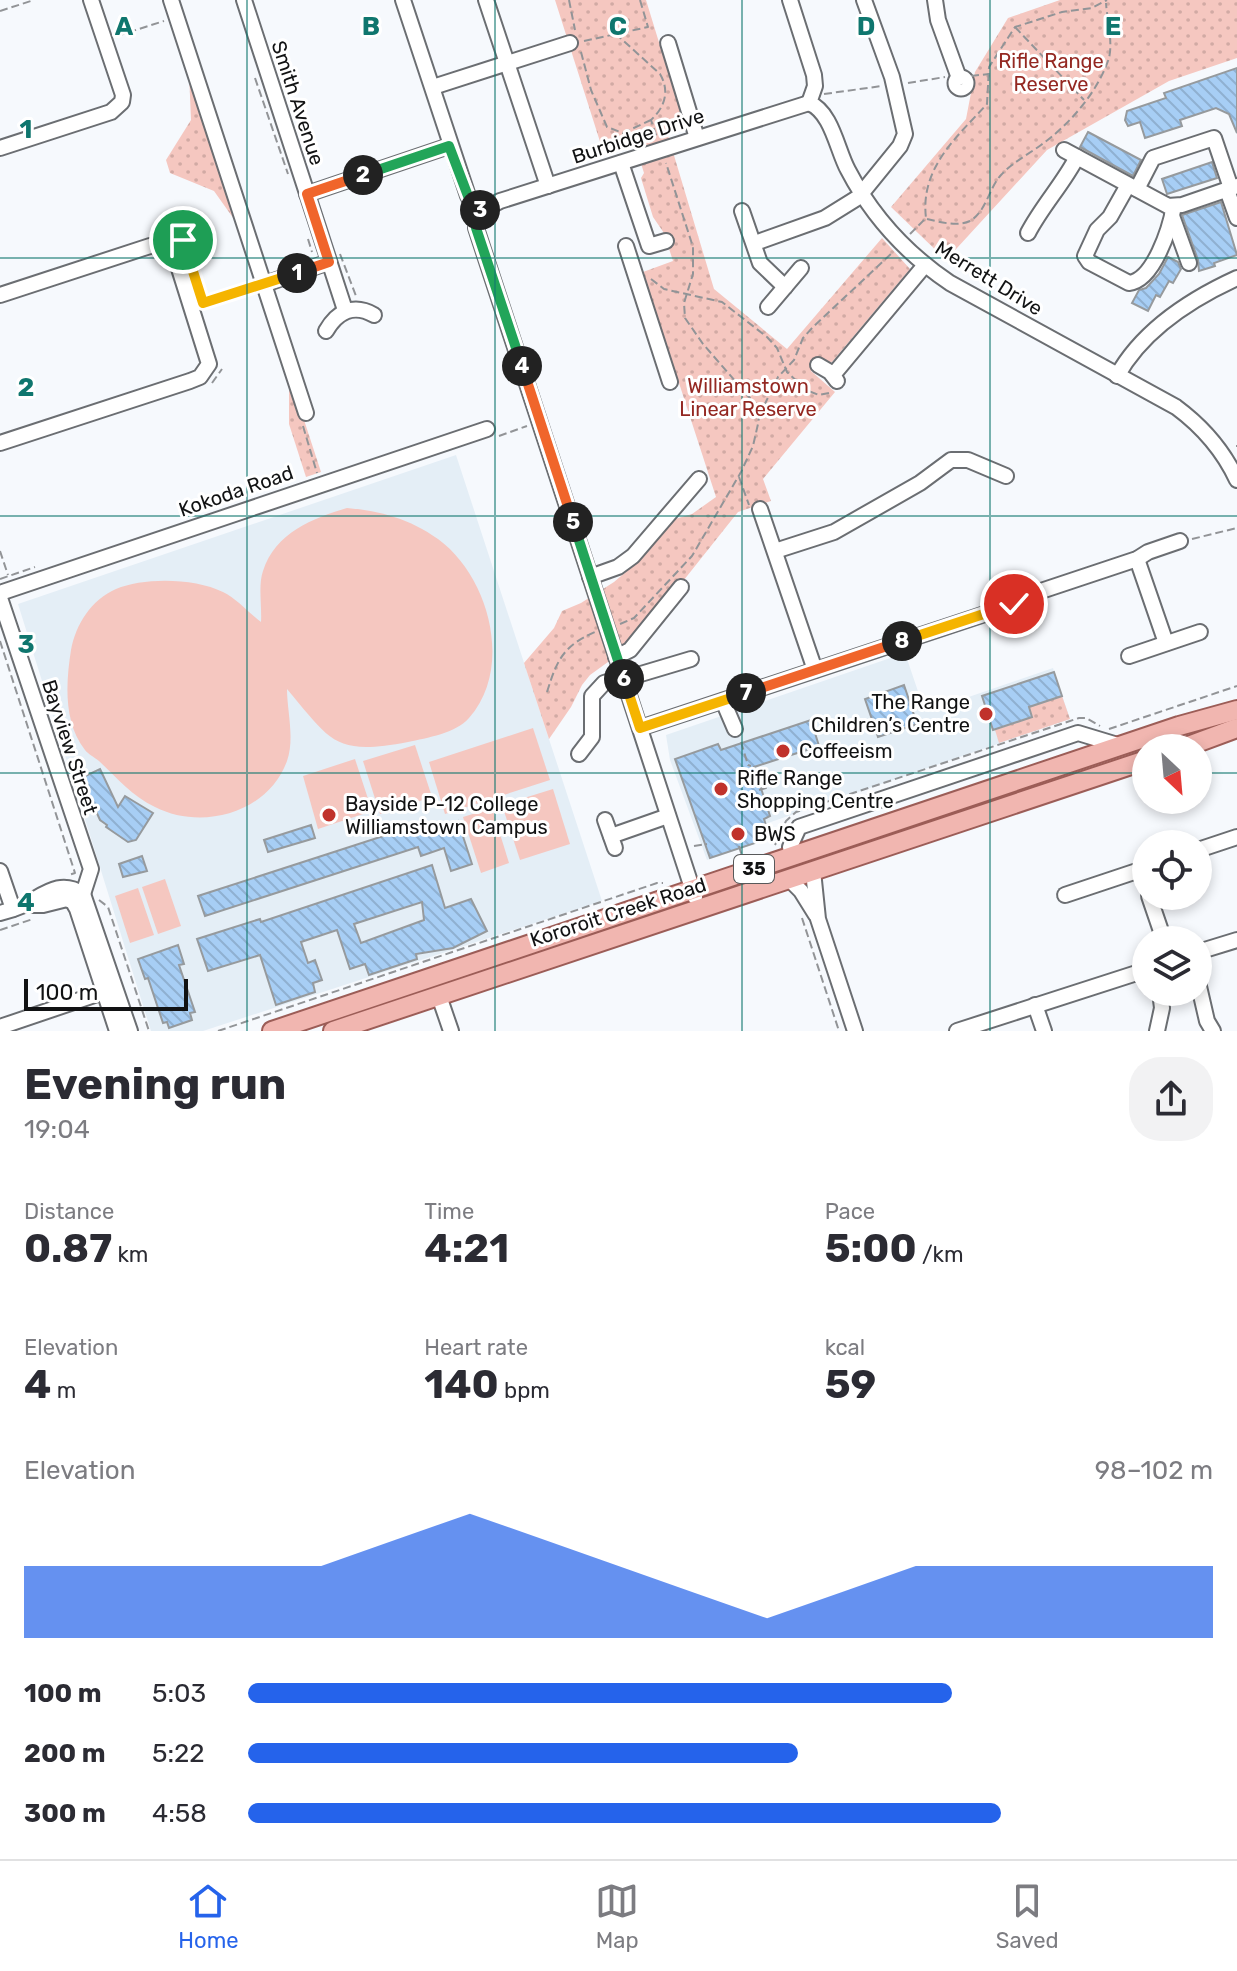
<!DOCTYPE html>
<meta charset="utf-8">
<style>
:root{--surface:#fff;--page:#f2f2f3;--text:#2b2b33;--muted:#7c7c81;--line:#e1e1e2;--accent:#2563eb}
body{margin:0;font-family:Rubik,sans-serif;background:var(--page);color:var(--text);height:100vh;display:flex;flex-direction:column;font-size:30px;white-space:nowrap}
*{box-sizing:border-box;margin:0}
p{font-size:26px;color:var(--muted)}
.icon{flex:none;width:44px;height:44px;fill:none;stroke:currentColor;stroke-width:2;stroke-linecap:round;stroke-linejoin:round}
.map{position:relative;height:1031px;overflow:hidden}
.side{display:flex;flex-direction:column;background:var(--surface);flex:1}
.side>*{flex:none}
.needle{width:52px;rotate:154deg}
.buttons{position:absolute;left:1132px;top:734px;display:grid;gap:16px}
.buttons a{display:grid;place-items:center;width:80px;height:80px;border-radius:50%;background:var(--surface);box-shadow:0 4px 12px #0003;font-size:40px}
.scale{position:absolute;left:24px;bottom:20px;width:164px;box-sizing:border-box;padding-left:8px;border:4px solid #111213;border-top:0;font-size:22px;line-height:28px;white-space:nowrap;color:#111213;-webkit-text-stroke:6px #fff;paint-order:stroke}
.pin{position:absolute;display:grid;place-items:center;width:68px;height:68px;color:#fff;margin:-34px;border:4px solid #fff;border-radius:50%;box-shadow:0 2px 8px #0007}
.km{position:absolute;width:40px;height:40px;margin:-20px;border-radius:50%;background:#222;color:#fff;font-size:22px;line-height:40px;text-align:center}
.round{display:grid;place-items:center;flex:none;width:84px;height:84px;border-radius:32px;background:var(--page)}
.headline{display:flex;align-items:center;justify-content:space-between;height:136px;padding:0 24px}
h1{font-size:44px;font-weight:700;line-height:60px}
.stats{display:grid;grid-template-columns:repeat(3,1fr);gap:12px;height:136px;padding:8px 24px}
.stats div{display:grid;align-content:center}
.stats b{font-size:40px;font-weight:700}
.stats small{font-size:22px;font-weight:400}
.stats p{font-size:22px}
.chart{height:224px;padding:16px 24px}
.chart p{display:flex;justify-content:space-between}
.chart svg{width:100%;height:144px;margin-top:8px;fill:var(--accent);opacity:.7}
ul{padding:0 24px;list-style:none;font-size:26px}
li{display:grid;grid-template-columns:128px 96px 1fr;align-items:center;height:60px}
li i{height:20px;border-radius:10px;background:var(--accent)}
.dock{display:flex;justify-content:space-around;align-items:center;height:112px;border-top:2px solid var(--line);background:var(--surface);font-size:22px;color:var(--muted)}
.dock a{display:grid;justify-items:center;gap:4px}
.dock .current{color:var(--accent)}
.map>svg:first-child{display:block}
.built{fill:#e4eef6}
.grass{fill:#f5c7c0}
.park{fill:url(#park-dots)}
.building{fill:url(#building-back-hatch);stroke:#969a9d;stroke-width:2;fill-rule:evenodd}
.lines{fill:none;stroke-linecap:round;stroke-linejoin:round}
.minor-casing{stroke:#6b6e72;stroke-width:18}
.major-casing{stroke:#9c5d57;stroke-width:22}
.path{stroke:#929497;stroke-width:2;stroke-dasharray:8 4;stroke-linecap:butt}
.minor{stroke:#fff;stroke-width:14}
.major{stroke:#f1b6b0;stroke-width:18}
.split-1-casing{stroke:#fff;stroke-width:16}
.split-2-casing{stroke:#fff;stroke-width:16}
.split-3-casing{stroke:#fff;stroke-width:16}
.split-4-casing{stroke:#fff;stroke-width:16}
.split-5-casing{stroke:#fff;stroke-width:16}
.split-6-casing{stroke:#fff;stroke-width:16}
.split-7-casing{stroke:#fff;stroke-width:16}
.split-8-casing{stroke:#fff;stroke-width:16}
.split-9-casing{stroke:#fff;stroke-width:16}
.split-1{stroke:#f5b400;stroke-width:10}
.split-2{stroke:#f0652b;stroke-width:10}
.split-3{stroke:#22a559;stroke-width:10}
.split-4{stroke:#22a559;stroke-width:10}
.split-5{stroke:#f0652b;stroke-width:10}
.split-6{stroke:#22a559;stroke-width:10}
.split-7{stroke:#f5b400;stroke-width:10}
.split-8{stroke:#f0652b;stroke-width:10}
.split-9{stroke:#f5b400;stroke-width:10}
.grid{fill:none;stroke:#0f766e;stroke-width:2;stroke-opacity:0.55}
.poi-dot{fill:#c0322b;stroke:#fff;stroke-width:3}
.labels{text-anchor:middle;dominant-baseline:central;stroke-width:6;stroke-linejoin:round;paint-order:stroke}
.shield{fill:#fff;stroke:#58595a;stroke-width:2}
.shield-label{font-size:18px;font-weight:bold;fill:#111213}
.park-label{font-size:20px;fill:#942822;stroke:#fff}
.street-label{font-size:20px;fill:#111213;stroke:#fff}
.poi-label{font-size:20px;fill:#111213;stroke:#fff;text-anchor:start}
.grid-label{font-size:26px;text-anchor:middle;font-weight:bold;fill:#0f766e;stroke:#fff;stroke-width:6;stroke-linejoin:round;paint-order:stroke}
</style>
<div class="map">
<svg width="1237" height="1031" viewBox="0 0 1237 1031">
<defs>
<pattern id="park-dots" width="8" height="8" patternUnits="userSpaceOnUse" patternTransform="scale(2)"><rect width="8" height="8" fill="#f5c7c0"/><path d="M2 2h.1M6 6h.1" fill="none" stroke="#d1aaa4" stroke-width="1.8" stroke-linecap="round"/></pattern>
<pattern id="building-back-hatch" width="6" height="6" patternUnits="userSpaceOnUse" patternTransform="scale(2)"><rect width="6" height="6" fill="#a7cef5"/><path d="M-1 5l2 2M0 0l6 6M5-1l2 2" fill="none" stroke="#8fb0d1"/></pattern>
</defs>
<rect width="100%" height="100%" fill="#f6f9fd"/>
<g class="built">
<path d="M456,455L602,901L203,1031H151L18,604Z"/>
<path d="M905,653L925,712L1053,668L1070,719L768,823L772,838L707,860L670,760L666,735Z"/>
</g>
<g class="grass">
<path d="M347,508C381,511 410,519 438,539C489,576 514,667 469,718C456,733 427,738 408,742C334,756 331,741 287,689C287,711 295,738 287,761C268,813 202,831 155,807C132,796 117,778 99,761C94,757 88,754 85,750C63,722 66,682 71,650C76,624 91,600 116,589C144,577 195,578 223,592C236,598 249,613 261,622C262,606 258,585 263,571C275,533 313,518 347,508Z"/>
<path d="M533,728L550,780L445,814L429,762Z"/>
<path d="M415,745L432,797L380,814L363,761Z"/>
<path d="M355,759L372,811L318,829L303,776Z"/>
<path d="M553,789L570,844L520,860L502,805Z"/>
<path d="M492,808L509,863L481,873L463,817Z"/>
<path d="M165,879L181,926L158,934L142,887Z"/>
<path d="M138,888L154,935L130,943L115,896Z"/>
</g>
<g class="park">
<path d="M555,0H646L684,124L667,132L714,289L787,349L882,238L910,269L832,362L820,361L811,371L835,392L763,479L771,501L738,512L633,644L590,675L582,685L571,707L549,739L524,663L554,628L562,611L581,603L614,582L641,559L675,519L692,514L716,497L643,272L673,261L664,233L653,217L641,178L644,173L634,141L603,151Z"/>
<path d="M1060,0H1237V58L1169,81L1047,150L946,260L891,207L966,119L975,72L1008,18Z"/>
<path d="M189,72L241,229L214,191L170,173L166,160L191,120Z"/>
<path d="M289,374L321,472L306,477L289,424Z"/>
<path d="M1062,696L1070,719L999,743L995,730L1032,717L1029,707Z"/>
</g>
<g class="building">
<path d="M1237,68V133L1229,114L1216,108L1180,120L1182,126L1145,138L1140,122L1128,126L1125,120L1127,111L1166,98L1164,93Z"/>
<path d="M1088,132L1141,160L1133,176L1080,147Z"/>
<path d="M1212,162L1217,178L1167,194L1162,179Z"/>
<path d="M1221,202L1237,255L1214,263L1215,266L1199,271L1198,260L1182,215Z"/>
<path d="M1168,257L1178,262L1181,269L1173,283L1169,281L1160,297L1156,295L1148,311L1132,303L1139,290L1146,288L1159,274Z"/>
<path d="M1054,672L1062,696L1029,707L1032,717L993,730L982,696Z"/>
<path d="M904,685L917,724L878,737L865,699Z"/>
<path d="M811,720L819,746L754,767L770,816L764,819L770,838L710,858L675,759L718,744L721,750Z"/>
<path d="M100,769L118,807L125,796L153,813L136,840L128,842L106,827L107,825L100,820L81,778Z"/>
<path d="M458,821L472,864L451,871L444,848L421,856L418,847L205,916L198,896L411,827L413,834Z"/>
<path d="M311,825L315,838L268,852L264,840Z"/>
<path d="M142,856L147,871L123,877L119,864Z"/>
<path d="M432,865L445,908L471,899L487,931L453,948L416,954L417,959L369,975L365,964L350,969L337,930L301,942L308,963L315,960L322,980L313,983L315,992L276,1005L260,955L208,971L197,939L260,919L261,922ZM422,902L424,920L361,943L354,924Z"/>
<path d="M178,945L184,964L179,965L195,1012L190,1013L192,1020L169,1028L167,1022L163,1023L148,978L145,979L138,959Z"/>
</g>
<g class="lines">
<g class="minor-casing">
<g id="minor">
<path d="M171,0L306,413"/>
<path d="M244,0L345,310"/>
<path d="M403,0L468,196L481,211L476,228L695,897"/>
<path d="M486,0L548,186"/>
<path d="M790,0L814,75L815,86L809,103C832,112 837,150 848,170C872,216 907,254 950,283L1176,407C1203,427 1223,450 1237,480"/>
<path d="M935,0L938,20L959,78"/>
<path d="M668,43L697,138"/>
<circle cx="961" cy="83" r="5.5"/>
<path d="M433,87L570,43"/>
<path d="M0,148L111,112L122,102L123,95L91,0"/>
<path d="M1064,150L1168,206L1182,205L1237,186"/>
<path d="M621,163L649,246L666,241"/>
<path d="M1128,185L1110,217L1097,230L1085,256L1089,262L1129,283C1154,280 1170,228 1174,206"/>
<path d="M1137,189L1153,158L1214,138L1231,188"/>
<path d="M1227,190L1237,218"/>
<path d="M307,194L449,146"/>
<path d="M861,194L900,146L905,134L892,77L864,0"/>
<path d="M481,211L500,201L809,103"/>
<path d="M742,211L760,263L785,287"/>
<path d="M1172,216L1189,263"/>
<path d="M1028,233C1042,206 1063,184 1077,157"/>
<path d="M755,243L825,218L862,195"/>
<path d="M626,246L670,382"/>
<path d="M265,284L329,262"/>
<path d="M0,295L150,246L165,245L173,251L176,259L209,364L200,377L190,381L0,443"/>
<path d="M768,307L801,268"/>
<path d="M326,331C337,312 353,303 374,315"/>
<path d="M818,365L830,372L837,381"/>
<path d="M833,375L925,265"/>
<path d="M1117,376C1142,331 1191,299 1237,278"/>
<path d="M760,509L815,670"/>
<path d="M775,551L834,532L920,483L951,460H968L1006,476"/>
<path d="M1137,559L1166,643"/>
<path d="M590,577L618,567L633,556L699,479"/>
<path d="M0,593L487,429"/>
<path d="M0,598L91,869L83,894"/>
<path d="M1129,656L1200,632"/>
<path d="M616,657L630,650L681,587"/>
<path d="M624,679L691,659"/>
<path d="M723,701L735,729"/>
<path d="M640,728L1009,606L1038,592L1137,559L1148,552L1180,541"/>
<path d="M579,754L592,737V696L604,683L623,677"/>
<path d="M605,820L615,848"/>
<path d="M611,836L668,816"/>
<path d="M1198,850L1237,837"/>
<path d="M792,856L790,847L799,827L1078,733L1121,746"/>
<path d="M0,871L13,909"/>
<path d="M813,871L818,919L855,1031"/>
<path d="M789,879L801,891L816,915"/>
<path d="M1065,895L1146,868"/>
<path d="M1149,896L1164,940"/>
<path d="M67,899L73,902L77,909L117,1031"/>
<path d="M25,905H43L67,899"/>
<path d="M0,913C8,911 17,908 24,905C45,894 60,879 83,894L130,1031"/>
<path d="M1198,952L1237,940"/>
<path d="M1198,982L1207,1021L1213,1031"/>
<path d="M439,996L451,1031"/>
<path d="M1035,1005L1044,1031"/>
<path d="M0,1027L112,989"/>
<path d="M957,1031L1146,970"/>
<path d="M1157,1031L1162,1008L1160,992"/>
</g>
</g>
<g class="major-casing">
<g id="major">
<path d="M1183,748L1237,728"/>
<path d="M272,1031L1179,726L1237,710"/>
<path d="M333,1031L1146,760"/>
</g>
</g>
<g class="path">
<path d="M569,0L575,30"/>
<path d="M640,0L648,27L616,34L660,74C670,91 665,107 651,120L657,138"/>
<path d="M0,11L34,0"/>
<path d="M1015,27L1084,100"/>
<path d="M117,36L164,21"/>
<path d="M584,41L616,34"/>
<path d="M581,52L591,90L607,127L623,133L651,120"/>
<path d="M971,76L989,74"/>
<path d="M255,78L288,174"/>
<path d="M908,83L945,77"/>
<path d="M824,94L882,86"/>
<path d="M927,219C940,222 957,227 970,221C986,212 989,188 1001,175C1012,163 1027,155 1041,145C1069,125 1098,92 1109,58C1113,42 1107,19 1106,3"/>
<path d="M153,232C168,229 181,233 186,248"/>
<path d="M910,234L926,218C920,168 956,138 987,104L989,67L1015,27L1062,12L1092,8L1107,0"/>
<path d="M308,239L312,252"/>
<path d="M340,254L356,296"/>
<path d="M651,279L664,289L722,302L767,337L777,348L787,372L806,390L819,395L829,393"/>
<path d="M205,303L252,288"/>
<path d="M212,383L222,369"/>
<path d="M759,416L778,377L794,360L803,338L814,326L892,253"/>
<path d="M303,426L317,473"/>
<path d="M499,436L527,426"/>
<path d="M1236,446H1237"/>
<path d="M739,477L749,505"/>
<path d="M1192,539L1237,528"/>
<path d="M0,551L8,575"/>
<path d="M0,579L35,567"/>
<path d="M620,624L634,618L692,556L741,472L753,446L758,424L759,417L750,398L703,344L685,318L684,303L693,274V247L666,163"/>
<path d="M0,641L75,873L69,875"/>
<path d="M547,692C557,660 563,646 595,632"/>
<path d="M1109,729L1237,686"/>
<path d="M741,742L748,765L751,766"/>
<path d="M759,790L776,785"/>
<path d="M775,845L786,821L796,812L1079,718H1086L1100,726"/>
<path d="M694,846L707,844"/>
<path d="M739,846L742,856"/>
<path d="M99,900L108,907L149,1031"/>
<path d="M802,918L839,1031"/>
<path d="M0,930L33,919"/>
<path d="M218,1031L657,883H663"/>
</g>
<use href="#minor" class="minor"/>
<use href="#major" class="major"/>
</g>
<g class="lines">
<g class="split-1-casing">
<path id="split-1" d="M183,240L203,303L297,273"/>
</g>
<g class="split-2-casing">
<path id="split-2" d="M297,273L329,262L307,194L363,175"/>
</g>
<g class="split-3-casing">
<path id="split-3" d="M363,175L449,146L468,196L480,210"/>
</g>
<g class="split-4-casing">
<path id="split-4" d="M480,210L476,228L522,366"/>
</g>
<g class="split-5-casing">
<path id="split-5" d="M522,366L573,522"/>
</g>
<g class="split-6-casing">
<path id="split-6" d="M573,522L624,679"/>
</g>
<g class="split-7-casing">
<path id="split-7" d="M624,679L640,728L746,693"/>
</g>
<g class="split-8-casing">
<path id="split-8" d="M746,693L902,641"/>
</g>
<g class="split-9-casing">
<path id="split-9" d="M902,641L1014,604"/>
</g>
<use href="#split-1" class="split-1"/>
<use href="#split-2" class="split-2"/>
<use href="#split-3" class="split-3"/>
<use href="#split-4" class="split-4"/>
<use href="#split-5" class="split-5"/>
<use href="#split-6" class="split-6"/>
<use href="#split-7" class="split-7"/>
<use href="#split-8" class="split-8"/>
<use href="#split-9" class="split-9"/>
</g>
<path class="grid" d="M247,0V1031M495,0V1031M742,0V1031M990,0V1031M0,258H1237M0,516H1237M0,773H1146M1198,773H1237"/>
<g class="poi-dot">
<circle cx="986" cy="714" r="8"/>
<circle cx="783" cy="751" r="8"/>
<circle cx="721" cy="789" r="8"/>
<circle cx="329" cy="815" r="8"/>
<circle cx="738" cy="834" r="8"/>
</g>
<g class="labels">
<rect class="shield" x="734" y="855" width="40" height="28" rx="6"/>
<g class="shield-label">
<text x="754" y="869">35</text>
</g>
<g class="park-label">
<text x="1051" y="61">Rifle Range<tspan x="1051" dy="23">Reserve</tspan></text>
<text x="748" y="386">Williamstown<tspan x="748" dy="23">Linear Reserve</tspan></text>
</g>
<g class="street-label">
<text transform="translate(298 103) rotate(72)">Smith Avenue</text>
<text transform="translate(638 136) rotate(-18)">Burbidge Drive</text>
<text transform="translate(989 278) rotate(32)">Merrett Drive</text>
<text transform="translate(236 491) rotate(-19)">Kokoda Road</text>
<text transform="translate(70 747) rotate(72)">Bayview Street</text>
<text transform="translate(618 912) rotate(-18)">Kororoit Creek Road</text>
</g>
<g class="poi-label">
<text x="970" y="702" text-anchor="end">The Range<tspan x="970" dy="23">Children’s Centre</tspan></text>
<text x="799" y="751">Coffeeism</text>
<text x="737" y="778">Rifle Range<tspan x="737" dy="23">Shopping Centre</tspan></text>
<text x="345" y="804">Bayside P-12 College<tspan x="345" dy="23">Williamstown Campus</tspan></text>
<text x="754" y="834">BWS</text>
</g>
</g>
<g class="grid-label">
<text x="124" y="35">A</text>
<text x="371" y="35">B</text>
<text x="618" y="35">C</text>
<text x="866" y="35">D</text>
<text x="1113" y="35">E</text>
<text x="26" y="138">1</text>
<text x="26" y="396">2</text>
<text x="26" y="653">3</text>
<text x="26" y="911">4</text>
</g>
</svg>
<div class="buttons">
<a><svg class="needle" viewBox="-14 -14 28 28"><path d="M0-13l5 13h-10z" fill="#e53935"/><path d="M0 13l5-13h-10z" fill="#7c7c81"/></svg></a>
<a><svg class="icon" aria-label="locate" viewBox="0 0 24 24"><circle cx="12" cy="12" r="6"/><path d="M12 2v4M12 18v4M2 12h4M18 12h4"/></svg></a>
<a><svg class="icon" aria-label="layers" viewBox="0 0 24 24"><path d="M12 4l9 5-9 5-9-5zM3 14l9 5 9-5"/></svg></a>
</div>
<div class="scale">100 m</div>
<div class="pin" style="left:183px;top:240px;background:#1e9e55"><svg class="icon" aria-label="arrive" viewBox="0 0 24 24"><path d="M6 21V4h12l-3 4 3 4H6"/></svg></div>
<div class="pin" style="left:1014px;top:604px;background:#d93025"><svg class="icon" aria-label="check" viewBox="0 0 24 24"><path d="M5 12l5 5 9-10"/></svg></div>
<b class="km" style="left:297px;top:273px">1</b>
<b class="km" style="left:363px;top:175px">2</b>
<b class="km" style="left:480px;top:210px">3</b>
<b class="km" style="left:522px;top:366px">4</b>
<b class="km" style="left:573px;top:522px">5</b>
<b class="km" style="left:624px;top:679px">6</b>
<b class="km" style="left:746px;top:693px">7</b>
<b class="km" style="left:902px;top:641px">8</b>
</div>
<section class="side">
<div class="headline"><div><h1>Evening run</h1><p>19:04</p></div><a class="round"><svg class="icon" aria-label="share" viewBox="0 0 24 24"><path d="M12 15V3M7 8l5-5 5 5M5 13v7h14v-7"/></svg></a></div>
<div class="stats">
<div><p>Distance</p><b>0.87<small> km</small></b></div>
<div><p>Time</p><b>4:21</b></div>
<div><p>Pace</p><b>5:00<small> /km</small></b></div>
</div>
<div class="stats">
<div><p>Elevation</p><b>4<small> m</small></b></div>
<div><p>Heart rate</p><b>140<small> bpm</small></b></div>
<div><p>kcal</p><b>59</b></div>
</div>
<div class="chart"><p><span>Elevation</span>98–102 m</p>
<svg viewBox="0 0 160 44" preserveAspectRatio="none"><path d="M0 44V22L10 22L20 22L30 22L40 22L50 14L60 6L70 14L80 22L90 30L100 38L110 30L120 22L130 22L140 22L150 22L160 22V44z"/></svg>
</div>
<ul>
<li><b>100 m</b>5:03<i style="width:73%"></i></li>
<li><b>200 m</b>5:22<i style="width:57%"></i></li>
<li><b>300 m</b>4:58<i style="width:78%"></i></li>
</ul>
</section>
<nav class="dock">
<a class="current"><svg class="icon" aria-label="home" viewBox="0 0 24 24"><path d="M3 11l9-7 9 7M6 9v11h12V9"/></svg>Home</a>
<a><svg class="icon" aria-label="map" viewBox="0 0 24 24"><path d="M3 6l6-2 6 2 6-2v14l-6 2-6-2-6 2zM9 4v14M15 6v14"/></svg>Map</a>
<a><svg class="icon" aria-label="saved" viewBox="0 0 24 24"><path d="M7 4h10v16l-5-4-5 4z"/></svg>Saved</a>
</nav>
